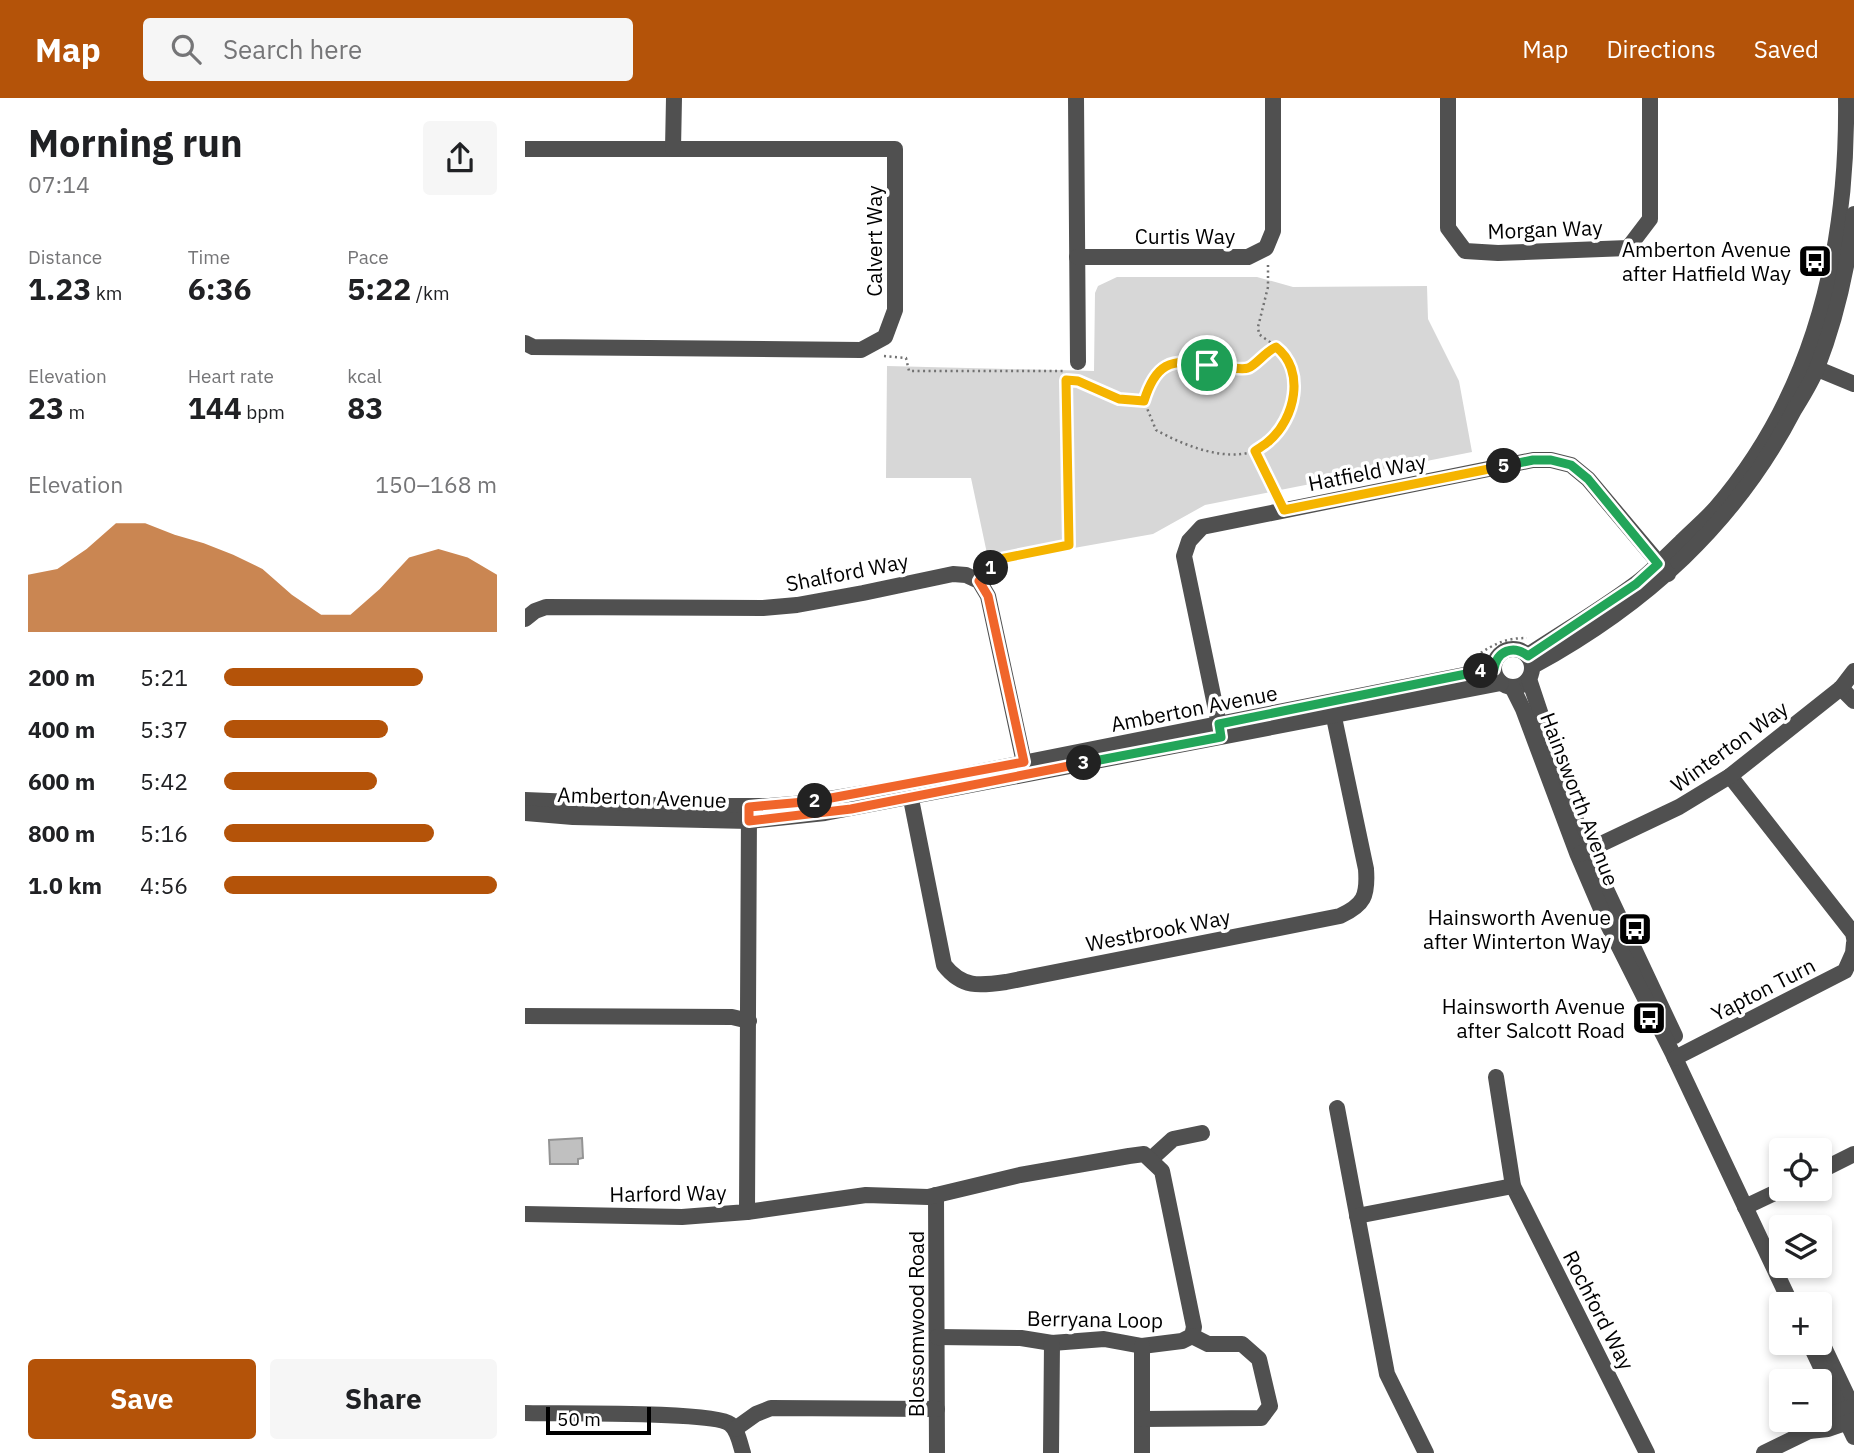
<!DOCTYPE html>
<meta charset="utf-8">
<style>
:root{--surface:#fff;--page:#f6f6f6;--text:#202124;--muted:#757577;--accent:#b45309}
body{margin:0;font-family:"IBM Plex Sans",sans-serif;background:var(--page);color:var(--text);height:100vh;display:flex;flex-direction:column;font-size:26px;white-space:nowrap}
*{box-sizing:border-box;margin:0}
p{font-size:23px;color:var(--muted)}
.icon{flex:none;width:38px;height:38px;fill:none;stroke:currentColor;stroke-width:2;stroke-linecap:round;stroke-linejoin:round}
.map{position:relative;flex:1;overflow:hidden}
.sheet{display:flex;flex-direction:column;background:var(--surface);width:525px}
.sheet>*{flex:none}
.controls{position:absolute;left:1244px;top:1040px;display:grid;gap:14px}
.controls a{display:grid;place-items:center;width:63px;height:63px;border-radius:7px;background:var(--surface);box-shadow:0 4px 10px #0003;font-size:35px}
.scale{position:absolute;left:21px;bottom:18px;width:105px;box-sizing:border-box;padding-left:7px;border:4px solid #000;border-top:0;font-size:19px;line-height:24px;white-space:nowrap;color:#000;-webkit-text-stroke:5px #fff;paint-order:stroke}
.pin{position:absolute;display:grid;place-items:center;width:60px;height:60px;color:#fff;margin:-30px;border:4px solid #fff;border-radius:50%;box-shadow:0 2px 7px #0007}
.km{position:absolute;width:35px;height:35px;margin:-18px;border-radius:50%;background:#222;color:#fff;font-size:19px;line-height:35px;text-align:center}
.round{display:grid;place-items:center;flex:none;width:74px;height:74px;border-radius:7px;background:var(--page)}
.head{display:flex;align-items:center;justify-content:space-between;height:119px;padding:0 28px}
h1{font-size:38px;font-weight:700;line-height:52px}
.metrics{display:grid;grid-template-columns:repeat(3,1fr);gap:10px;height:119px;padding:7px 28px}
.metrics div{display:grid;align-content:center}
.metrics b{font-size:30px;font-weight:700}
.metrics small{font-size:19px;font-weight:400}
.metrics p{font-size:19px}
.chart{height:196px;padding:14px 28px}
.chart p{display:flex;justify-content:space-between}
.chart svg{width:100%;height:126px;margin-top:7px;fill:var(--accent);opacity:.7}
.action{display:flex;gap:14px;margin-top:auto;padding:14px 28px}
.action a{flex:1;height:80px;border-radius:7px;background:var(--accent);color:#fff;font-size:28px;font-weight:700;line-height:80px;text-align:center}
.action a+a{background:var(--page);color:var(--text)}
ul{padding:0 28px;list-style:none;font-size:23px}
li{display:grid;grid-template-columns:112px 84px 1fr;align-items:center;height:52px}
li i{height:18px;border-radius:9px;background:var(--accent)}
header{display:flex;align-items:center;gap:42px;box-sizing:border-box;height:98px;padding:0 35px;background:var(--accent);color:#fff}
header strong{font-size:33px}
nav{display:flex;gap:38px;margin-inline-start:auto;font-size:24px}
.search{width:490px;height:63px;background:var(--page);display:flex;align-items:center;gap:18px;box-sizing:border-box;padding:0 24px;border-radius:7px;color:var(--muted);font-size:26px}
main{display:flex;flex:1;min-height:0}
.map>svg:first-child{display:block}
.green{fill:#d7d7d7}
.building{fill:#c0c0c0;stroke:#949494;stroke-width:2}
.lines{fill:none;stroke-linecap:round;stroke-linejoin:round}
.path{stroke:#727272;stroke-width:2.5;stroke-dasharray:2 3.5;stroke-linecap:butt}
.minor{stroke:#505050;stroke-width:16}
.split-1-casing{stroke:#fff;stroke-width:14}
.split-2-casing{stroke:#fff;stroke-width:14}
.split-3-casing{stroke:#fff;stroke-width:14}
.split-4-casing{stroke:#fff;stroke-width:14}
.split-5-casing{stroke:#fff;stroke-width:14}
.split-6-casing{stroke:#fff;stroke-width:14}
.split-1{stroke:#f5b400;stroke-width:9}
.split-2{stroke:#f0652b;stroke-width:9}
.split-3{stroke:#f0652b;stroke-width:9}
.split-4{stroke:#22a559;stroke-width:9}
.split-5{stroke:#22a559;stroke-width:9}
.split-6{stroke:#f5b400;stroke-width:9}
.labels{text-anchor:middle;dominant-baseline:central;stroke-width:7;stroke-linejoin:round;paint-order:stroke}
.street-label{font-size:21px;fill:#000;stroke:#fff}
.poi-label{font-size:21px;fill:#000;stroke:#fff;text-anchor:end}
</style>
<header>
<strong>Map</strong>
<div class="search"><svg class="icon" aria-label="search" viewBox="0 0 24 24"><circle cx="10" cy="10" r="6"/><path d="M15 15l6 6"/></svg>Search here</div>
<nav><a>Map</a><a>Directions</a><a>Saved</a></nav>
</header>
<main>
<section class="sheet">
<div class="head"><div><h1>Morning run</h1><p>07:14</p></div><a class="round"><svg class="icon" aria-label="share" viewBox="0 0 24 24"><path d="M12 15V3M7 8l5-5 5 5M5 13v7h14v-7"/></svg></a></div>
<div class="metrics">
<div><p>Distance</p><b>1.23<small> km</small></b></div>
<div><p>Time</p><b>6:36</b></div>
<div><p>Pace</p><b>5:22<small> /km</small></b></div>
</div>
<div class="metrics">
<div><p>Elevation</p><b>23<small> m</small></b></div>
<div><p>Heart rate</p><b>144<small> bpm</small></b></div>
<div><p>kcal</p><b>83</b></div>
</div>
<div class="chart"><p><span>Elevation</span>150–168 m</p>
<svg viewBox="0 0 160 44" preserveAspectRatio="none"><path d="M0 44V24L10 22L20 15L30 6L40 6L50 10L60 13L70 17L80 22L90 31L100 38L110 38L120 29L130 18L140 15L150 18L160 24V44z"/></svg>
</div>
<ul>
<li><b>200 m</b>5:21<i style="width:73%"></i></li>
<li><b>400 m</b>5:37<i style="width:60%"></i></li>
<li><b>600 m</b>5:42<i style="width:56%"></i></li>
<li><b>800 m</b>5:16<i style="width:77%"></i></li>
<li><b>1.0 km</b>4:56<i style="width:100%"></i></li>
</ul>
<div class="action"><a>Save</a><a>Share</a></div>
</section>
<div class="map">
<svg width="1329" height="1355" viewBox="0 0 1329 1355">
<rect width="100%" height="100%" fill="#fff"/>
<path class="green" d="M592,179H732L768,189L902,188L903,221L934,283L947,354L680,407L628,436L464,465L446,380H361L362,268L569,273L570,195L573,188Z"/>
<path class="building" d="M57,1040L58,1060L53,1061V1066H25L24,1042Z"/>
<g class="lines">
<g class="path">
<path d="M743,167V189L733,229L734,236C742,243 753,248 760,256C782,284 762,340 730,353C699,364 658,347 631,332L619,303C632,259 644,263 684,267C689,267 695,266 700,267C707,269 713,273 721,271C731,268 740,254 751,249"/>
<path d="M359,258L381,260L384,273H540"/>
<path d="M542,282L553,283L594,301L619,303"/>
<path d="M730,353L753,400"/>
<path d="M464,474L467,473L465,463L544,447L541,272"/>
<path d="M951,558C969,546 980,540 1002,540"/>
</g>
<g class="minor">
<path d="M551,0L553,264"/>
<path d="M923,0V130L940,153L973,155L1103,150L1125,121V0"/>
<path d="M0,51H370V212L360,239L336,252L8,249L0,245"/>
<path d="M148,51L149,0"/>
<path d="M552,159H723L741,150L748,133V0"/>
<path d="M1283,267L1329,286"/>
<path d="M0,521L10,513L21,509L238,510L272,507L338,495L428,476L441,477L454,483L463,498L501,674"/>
<circle cx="988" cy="570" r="19"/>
<path d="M1003,557C1038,534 1075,512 1109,487C1126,475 1141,458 1156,444C1167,433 1180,422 1190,411C1290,295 1323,149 1321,0"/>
<path d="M1008,568C1120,507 1210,426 1269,312C1277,299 1286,285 1292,270C1311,221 1323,168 1329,116"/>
<path d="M1004,581L1057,740L1150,938"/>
<path d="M987,589L998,611L1052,755L1082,825L1148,956L1266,1206"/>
<path d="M1316,590L1329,603"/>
<path d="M696,636L659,458L664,443L677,429L1008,362H1026L1046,367L1063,381L1143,476"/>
<path d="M1205,678L1328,835L1329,840"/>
<path d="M384,691L419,867C437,890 454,888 481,884L815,818C839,807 843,798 841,771L807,610"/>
<path d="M0,702L148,708H244L280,705L383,688L969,571"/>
<path d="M0,715L48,719L224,723L300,715L976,585"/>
<path d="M1055,756L1154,709L1205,678L1316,590L1329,573"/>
<path d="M0,918L207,919L224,923"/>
<path d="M1150,960L1320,873L1328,855L1329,845"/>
<path d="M971,979L988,1088L1122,1355"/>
<path d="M812,1010L862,1276L901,1355"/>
<path d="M626,1061L648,1041L677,1035"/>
<path d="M1295,1073L1329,1056"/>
<path d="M411,1097L412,1355"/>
<path d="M1220,1109L1260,1090"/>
<path d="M222,1114L341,1097L403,1099L495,1077L604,1058L619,1056L637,1073L669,1229L667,1238L657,1243L617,1248L579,1241L527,1245L496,1240L412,1239"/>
<path d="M0,1116L157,1119L222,1114L224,713"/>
<path d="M832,1118L988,1088"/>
<path d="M1295,1241L1329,1312"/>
<path d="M1284,1244L1329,1339"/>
<path d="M617,1248V1355"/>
<path d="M0,1315C31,1316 189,1313 205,1326C213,1332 215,1346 218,1355"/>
<path d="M617,1321L736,1320L745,1308L734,1261L717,1246H683L667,1238"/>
<path d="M210,1331L231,1316L246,1310L412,1311"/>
<path d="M1284,1333L1298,1319L1326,1309"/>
<path d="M526,1355L527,1245"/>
<path d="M1239,1355L1284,1333L1303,1331L1329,1322"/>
</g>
</g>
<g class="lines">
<g class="split-1-casing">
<path id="split-1" d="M466,470L465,463L544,447L541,282L553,283L594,301L619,303C630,267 645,259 682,267"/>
</g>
<g class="split-2-casing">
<path id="split-2" d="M290,703L499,664L463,498L454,483L460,475L467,473L466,470"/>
</g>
<g class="split-3-casing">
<path id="split-3" d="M290,703L224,709V723L326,711L559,665"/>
</g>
<g class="split-4-casing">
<path id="split-4" d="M559,665L696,639L694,626L956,573"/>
</g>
<g class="split-5-casing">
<path id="split-5" d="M956,573L969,571C972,553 988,546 1003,558L1111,486L1133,466L1063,381L1046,367L1026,362H1008L979,368"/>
</g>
<g class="split-6-casing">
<path id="split-6" d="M682,267C693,267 715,273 723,270C730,268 740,254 751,249C781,272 770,321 744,343C740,347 734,350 730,353L759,412L979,368"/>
</g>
<use href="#split-1" class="split-1"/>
<use href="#split-2" class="split-2"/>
<use href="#split-3" class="split-3"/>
<use href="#split-4" class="split-4"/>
<use href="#split-5" class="split-5"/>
<use href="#split-6" class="split-6"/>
</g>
<defs>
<g id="bus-square" transform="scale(1.75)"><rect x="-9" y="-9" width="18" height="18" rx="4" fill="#000" stroke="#fff"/><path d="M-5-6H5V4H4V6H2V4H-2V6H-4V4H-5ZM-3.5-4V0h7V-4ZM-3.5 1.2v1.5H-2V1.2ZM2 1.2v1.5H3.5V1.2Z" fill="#fff"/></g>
</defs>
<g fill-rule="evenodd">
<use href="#bus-square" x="1290" y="163"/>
<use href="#bus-square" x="1110" y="831"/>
<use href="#bus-square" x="1124" y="920"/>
</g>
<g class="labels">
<g class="street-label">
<text transform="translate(1020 131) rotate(-2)">Morgan Way</text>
<text x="660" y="138">Curtis Way</text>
<text transform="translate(349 143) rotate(-90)">Calvert Way</text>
<text transform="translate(842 374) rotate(-11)">Hatfield Way</text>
<text transform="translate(322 474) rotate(-11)">Shalford Way</text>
<text transform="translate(669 610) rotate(-11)">Amberton Avenue</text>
<text transform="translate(1204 648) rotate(-36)">Winterton Way</text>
<text transform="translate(117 699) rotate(2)">Amberton Avenue</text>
<text transform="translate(1055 701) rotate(69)">Hainsworth Avenue</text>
<text transform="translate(633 832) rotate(-11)">Westbrook Way</text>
<text transform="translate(1238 891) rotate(-27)">Yapton Turn</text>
<text transform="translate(143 1095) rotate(-1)">Harford Way</text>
<text transform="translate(1074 1212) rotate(63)">Rochford Way</text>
<text transform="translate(570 1221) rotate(1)">Berryana Loop</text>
<text transform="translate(391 1226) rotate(-90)">Blossomwood Road</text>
</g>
<g class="poi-label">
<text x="1266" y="151">Amberton Avenue<tspan x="1266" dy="24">after Hatfield Way</tspan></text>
<text x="1086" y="819">Hainsworth Avenue<tspan x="1086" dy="24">after Winterton Way</tspan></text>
<text x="1100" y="908">Hainsworth Avenue<tspan x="1100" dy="24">after Salcott Road</tspan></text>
</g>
</g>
</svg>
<div class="controls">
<a><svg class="icon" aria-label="locate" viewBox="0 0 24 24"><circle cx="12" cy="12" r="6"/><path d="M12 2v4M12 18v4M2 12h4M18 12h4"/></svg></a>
<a><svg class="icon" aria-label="layers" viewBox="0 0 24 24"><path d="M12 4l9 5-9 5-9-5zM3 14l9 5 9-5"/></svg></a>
<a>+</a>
<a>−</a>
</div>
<div class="scale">50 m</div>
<div class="pin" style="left:682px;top:267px;background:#1e9e55"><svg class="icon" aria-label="arrive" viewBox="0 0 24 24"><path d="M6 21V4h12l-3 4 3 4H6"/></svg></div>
<b class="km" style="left:466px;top:470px">1</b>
<b class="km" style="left:290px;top:703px">2</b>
<b class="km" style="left:559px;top:665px">3</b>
<b class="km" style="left:956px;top:573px">4</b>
<b class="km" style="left:979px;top:368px">5</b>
</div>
</main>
